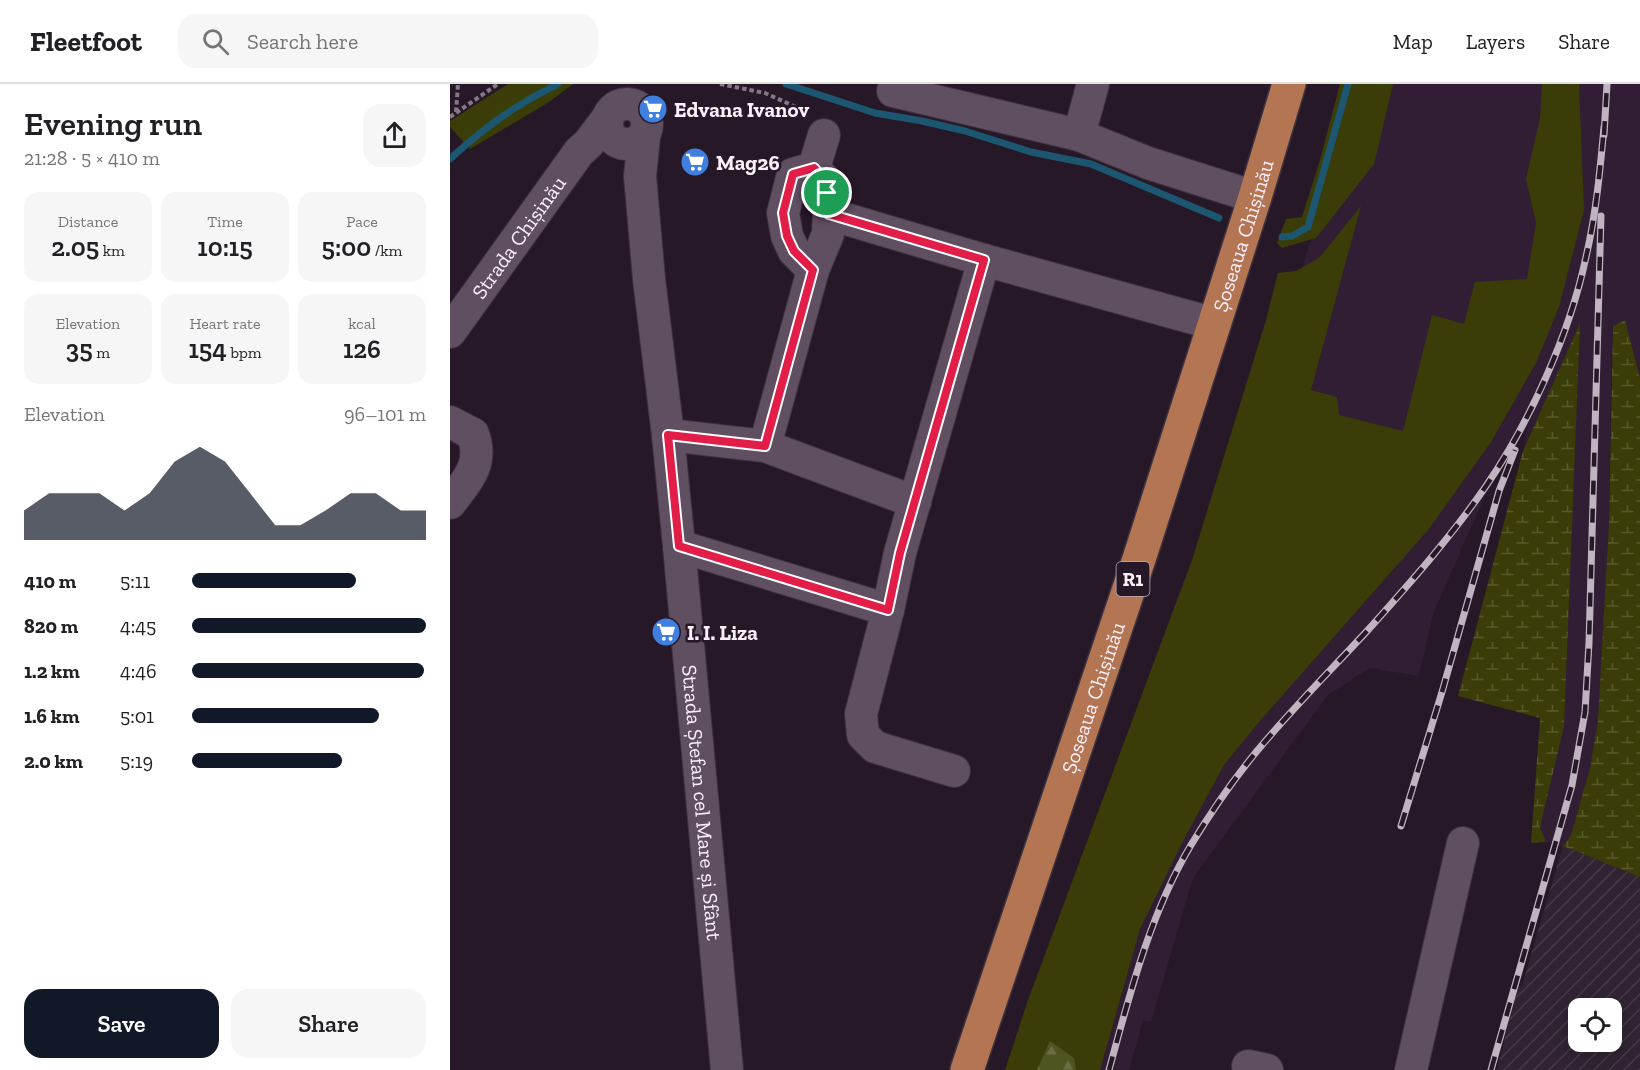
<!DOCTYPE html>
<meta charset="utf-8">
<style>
:root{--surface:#fff;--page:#f6f6f6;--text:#202124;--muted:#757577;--line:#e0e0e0;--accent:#111827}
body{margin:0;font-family:"Zilla Slab",serif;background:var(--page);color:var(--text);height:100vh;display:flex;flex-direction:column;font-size:22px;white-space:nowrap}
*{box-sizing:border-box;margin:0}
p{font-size:20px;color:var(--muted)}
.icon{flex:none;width:33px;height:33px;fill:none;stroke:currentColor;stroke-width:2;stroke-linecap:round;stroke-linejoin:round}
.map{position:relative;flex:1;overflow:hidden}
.details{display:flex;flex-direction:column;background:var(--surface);width:450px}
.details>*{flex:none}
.tools{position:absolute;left:1118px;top:914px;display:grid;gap:12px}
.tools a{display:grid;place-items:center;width:54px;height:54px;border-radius:12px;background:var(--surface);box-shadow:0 3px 15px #0003;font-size:30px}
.pin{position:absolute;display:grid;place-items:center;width:51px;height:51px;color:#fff;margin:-26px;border:3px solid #fff;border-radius:50%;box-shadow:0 2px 6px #0007}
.round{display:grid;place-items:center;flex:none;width:63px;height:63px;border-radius:18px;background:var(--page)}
.summary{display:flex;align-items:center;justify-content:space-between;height:102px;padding:0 24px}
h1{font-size:33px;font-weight:600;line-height:45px}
.stats{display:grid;grid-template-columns:repeat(3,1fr);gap:9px;height:102px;padding:6px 24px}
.stats div{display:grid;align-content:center;border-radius:15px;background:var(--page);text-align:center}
.stats b{font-size:26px;font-weight:600}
.stats small{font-size:16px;font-weight:400}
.stats p{font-size:16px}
.chart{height:168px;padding:12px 24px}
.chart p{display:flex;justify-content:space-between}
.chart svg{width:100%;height:108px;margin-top:6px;fill:var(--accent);opacity:.7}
.action{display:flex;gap:12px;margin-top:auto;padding:12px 24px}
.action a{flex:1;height:69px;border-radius:18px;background:var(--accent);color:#fff;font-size:24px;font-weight:600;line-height:69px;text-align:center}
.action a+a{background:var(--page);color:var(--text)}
ul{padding:0 24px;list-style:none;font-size:20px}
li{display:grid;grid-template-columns:96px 72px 1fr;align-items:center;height:45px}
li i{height:15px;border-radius:8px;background:var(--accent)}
header{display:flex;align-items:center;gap:36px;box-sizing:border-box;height:84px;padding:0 30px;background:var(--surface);border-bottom:2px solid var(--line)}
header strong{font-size:28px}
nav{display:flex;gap:33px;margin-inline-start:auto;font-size:21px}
.search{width:420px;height:54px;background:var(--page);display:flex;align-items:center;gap:15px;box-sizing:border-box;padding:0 21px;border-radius:18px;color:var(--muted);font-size:22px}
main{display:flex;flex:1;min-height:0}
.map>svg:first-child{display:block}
.built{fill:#321e34}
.industrial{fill:url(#industrial-furrows);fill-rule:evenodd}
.grass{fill:#3a3d07}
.forest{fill:url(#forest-firs)}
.wetland{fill:url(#wetland-marsh)}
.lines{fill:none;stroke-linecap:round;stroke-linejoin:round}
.stream{stroke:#1c5670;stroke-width:7}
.minor-casing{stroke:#3e3240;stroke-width:34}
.highway-casing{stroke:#3e3240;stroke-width:36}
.path{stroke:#857886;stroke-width:4;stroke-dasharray:4.5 3;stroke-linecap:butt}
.minor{stroke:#604e61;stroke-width:32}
.highway{stroke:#b47652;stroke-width:33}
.rail-casing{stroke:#c0b4c1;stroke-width:7}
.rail{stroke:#271828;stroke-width:4.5;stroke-dasharray:14;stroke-linecap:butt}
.route-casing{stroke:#fff;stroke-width:12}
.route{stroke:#e11d48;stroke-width:8}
.labels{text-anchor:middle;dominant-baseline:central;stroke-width:5;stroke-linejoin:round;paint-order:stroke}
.shield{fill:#271828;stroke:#bbaebc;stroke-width:1.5}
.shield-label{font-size:20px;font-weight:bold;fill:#faeffb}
.poi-label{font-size:21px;font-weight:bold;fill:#faeffb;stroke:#271828;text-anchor:start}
.street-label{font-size:21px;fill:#faeffb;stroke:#271828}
</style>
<header>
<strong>Fleetfoot</strong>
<div class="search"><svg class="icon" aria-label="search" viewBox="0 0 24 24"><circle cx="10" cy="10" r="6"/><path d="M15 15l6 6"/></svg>Search here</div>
<nav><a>Map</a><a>Layers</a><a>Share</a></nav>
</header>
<main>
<section class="details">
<div class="summary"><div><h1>Evening run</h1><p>21:28 · 5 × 410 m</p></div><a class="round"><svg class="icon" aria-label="share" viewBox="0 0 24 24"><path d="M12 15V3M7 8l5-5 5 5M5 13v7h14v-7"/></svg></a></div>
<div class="stats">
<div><p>Distance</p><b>2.05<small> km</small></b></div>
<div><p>Time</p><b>10:15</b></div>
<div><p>Pace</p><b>5:00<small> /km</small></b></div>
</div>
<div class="stats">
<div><p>Elevation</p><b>35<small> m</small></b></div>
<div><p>Heart rate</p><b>154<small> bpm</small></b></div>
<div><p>kcal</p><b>126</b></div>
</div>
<div class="chart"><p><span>Elevation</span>96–101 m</p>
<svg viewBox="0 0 160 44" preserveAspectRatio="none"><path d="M0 44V32L10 25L20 25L30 25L40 32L50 25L60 12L70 6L80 12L90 25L100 38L110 38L120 32L130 25L140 25L150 32L160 32V44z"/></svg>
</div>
<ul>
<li><b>410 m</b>5:11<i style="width:70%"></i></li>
<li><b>820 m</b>4:45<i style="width:100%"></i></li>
<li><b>1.2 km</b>4:46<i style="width:99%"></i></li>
<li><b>1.6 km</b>5:01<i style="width:80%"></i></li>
<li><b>2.0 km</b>5:19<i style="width:64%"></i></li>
</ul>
<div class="action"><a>Save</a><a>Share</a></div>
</section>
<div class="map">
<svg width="1190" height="986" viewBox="0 0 1190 986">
<defs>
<pattern id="industrial-furrows" width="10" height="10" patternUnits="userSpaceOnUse" patternTransform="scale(1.5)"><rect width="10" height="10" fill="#302432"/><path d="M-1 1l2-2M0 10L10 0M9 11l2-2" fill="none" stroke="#453946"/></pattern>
<pattern id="forest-firs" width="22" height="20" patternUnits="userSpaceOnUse" patternTransform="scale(1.5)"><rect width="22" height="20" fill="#505421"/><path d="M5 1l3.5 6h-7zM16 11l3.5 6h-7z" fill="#6a6d42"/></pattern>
<pattern id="wetland-marsh" width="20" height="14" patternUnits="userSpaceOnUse" patternTransform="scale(1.5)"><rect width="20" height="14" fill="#3a3d07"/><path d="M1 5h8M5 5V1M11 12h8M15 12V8" fill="none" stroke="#57592c"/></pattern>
</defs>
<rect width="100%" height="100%" fill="#271828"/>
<path class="built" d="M906,0H1190V294L1175,237L1162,242L1159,439L1154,537L1148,636L1140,684L1121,751L1113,762L1096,758L1090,743L1114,643L1129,241L1073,367L1083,314L1042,396L983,530L969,592L920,584L913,588L878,611L745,791L742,797L701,938L693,936L679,986H640L827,322L820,295Z"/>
<path class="industrial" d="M1113,762L1190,793V986H1047L1068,902H1072ZM1128,924H1161V957H1128Z"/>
<g class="grass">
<path d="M58,0H123L99,18L20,65L0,43V37Z"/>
<path d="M890,0H943L924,80L866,154L832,164L827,159L836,135L852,133L870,76Z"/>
<path d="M1092,0H1129L1134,126L1109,223L1086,279L1041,358L978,446L809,638L774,681L734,755L690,845L650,986H555L578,916L742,476L816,236L828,189L846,187L869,174L911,122L861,306L887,313L889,331L953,347L982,231L1014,240L1025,198L1077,195L1086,139L1076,95L1090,34Z"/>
</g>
<path class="forest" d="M600,957L624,974L626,986H587Z"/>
<g class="wetland">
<path d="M1175,236L1190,294V793L1113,762L1121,751L1140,684L1148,636L1159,439L1163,242Z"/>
<path d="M1130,239L1114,643L1090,743L1096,758L1081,759L1090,634L1008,612L1073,367Z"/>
</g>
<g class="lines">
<g class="stream">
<path d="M336,0L425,29L472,37L515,47L581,68L641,80L769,134"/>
<path d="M0,75C32,45 68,19 108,0"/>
<path d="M832,153L842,152L858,143L898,0"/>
</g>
<g class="minor-casing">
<g id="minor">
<path d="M443,7L629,51L698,79L805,113"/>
<circle cx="177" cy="40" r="20"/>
<path d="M374,51L364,84L373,94L377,109L379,130L378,150L363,186L315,362L465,418"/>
<path d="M629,51L643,0"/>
<path id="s1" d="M194,53L190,92L199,195L218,351L229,462L277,986"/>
<path d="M379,130L534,176L765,240"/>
<path d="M363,186L344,167L337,152L333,129L343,90L364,84"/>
<path id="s2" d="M0,248L129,68L138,60L157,35"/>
<path d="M0,338L23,350C34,380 17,397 0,419"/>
<path d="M218,351L315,362"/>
<path d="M229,462L438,526"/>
<path d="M504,687L425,663L413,651L411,630L438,526L450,469L534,176"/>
<path d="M798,982L817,986"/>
<path d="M961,986L1013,759"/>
</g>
</g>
<g class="highway-casing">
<g id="highway">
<path id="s3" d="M517,986L690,472L805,113L839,0"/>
</g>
</g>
<g class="path">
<path d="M270,0L315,9L346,23L357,34"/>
<path d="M6,28L8,0"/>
<path d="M0,33L48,0"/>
</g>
<use href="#minor" class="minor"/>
<use href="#highway" class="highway"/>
<g class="rail-casing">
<g id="rail">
<path d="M1154,51L1157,0"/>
<path d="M951,742L992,608L1049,407L1065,366"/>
<path d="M659,986C680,909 700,830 741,761C761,728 783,696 807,667C842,625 881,586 918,546C959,500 1001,453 1036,402C1080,338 1120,249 1136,173C1146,130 1150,87 1154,43"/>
<path d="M1041,986L1122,701L1135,628L1139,559L1151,132"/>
</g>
</g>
<use href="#rail" class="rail"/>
</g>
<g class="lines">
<g class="route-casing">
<path id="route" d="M364,84C378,99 377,111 379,130L534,176L450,469L438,526L229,462L218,351L315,362L363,186L344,167L337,152L333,129L343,90Z"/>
</g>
<use href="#route" class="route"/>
</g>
<defs>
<g id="supermarket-disc" transform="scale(1.5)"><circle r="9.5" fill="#3f7fe0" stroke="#271828"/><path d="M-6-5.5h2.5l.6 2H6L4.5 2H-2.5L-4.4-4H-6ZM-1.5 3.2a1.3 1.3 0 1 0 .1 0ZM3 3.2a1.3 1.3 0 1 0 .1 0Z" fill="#fff"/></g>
</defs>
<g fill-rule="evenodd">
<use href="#supermarket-disc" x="203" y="25"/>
<use href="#supermarket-disc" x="245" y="78"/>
<use href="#supermarket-disc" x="216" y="548"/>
</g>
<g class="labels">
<rect class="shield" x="666.5" y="478" width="33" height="34" rx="4.5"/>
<g class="shield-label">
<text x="683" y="495">R1</text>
</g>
<g class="poi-label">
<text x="224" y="25">Edvana Ivanov</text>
<text x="266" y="78">Mag26</text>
<text x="237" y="548">I. I. Liza</text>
</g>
<g class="street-label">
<text stroke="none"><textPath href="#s3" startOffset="879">Șoseaua Chișinău</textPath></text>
<text stroke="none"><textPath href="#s2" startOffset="117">Strada Chișinău</textPath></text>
<text stroke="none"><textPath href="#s3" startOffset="393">Șoseaua Chișinău</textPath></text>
<text stroke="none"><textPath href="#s1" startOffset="669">Strada Ștefan cel Mare și Sfânt</textPath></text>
</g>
</g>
</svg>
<div class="tools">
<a><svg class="icon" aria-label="locate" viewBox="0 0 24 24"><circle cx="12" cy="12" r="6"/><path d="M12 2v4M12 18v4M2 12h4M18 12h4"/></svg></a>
</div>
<div class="pin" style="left:377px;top:109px;background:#1e9e55"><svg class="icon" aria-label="arrive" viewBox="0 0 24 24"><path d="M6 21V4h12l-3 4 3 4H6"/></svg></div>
</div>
</main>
